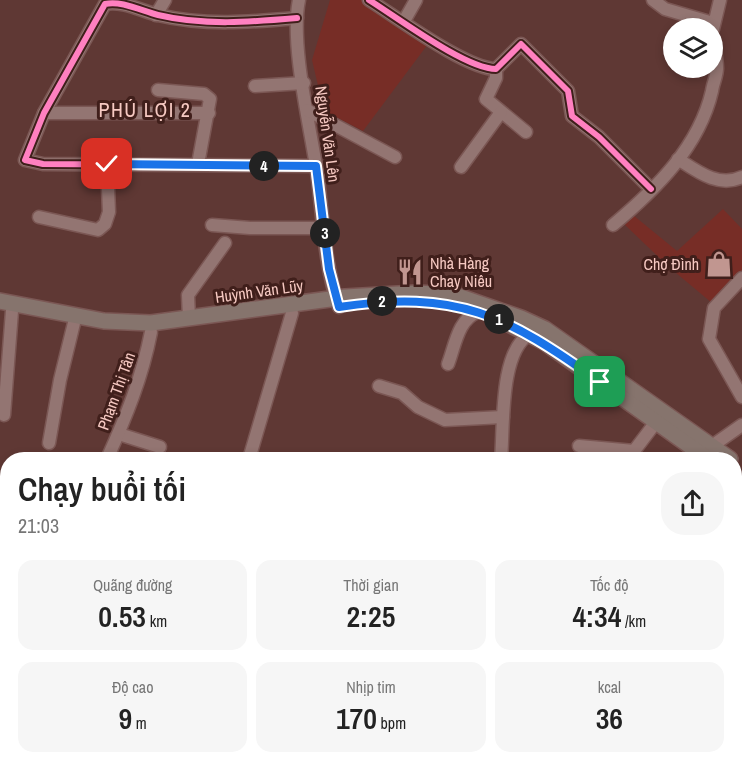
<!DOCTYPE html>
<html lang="vi">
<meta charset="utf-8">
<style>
:root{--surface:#fff;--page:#f6f6f6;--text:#222;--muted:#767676}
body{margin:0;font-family:"Archivo Narrow",sans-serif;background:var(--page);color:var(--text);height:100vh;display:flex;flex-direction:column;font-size:22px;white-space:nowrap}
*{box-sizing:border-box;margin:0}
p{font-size:20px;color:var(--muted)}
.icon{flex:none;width:33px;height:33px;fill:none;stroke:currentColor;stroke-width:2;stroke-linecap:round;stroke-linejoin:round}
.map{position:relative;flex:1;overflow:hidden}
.sheet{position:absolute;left:0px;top:452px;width:742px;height:320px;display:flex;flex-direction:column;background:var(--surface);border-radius:24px 24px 0 0;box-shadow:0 3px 9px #0003}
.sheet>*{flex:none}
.fabs{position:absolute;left:663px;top:18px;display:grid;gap:12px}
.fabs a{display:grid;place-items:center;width:60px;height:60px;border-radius:50%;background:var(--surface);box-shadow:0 3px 9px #0003;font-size:30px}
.pin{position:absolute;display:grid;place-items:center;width:51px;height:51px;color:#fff;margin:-26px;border-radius:12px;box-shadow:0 3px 9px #0006}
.km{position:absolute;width:30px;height:30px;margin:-15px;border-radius:50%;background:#222;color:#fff;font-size:16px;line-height:30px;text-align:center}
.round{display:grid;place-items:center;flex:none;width:63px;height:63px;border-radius:24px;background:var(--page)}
.head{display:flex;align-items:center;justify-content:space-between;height:102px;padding:0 18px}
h1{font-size:33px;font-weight:600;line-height:45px}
.stats{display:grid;grid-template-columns:repeat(3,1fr);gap:9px;height:102px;padding:6px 18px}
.stats div{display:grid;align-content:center;border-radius:15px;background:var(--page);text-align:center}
.stats b{font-size:30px;font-weight:600}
.stats small{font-size:16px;font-weight:400}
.stats p{font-size:16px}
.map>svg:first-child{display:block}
.built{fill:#772d26}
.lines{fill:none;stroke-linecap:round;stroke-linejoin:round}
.minor-casing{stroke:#7b5754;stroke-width:15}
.major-casing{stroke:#7b5754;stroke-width:18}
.minor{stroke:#937572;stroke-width:12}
.major{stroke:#86746d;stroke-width:15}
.cycleway-casing{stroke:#401f1b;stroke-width:10}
.cycleway{stroke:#ff80c0;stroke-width:6}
.route-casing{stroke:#fff;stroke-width:12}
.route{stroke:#1a73e8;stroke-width:8}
.labels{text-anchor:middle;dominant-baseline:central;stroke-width:6;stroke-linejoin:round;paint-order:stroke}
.street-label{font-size:16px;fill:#f6c9c2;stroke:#401f1b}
.poi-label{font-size:16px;fill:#f6c9c2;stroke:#401f1b;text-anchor:start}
.quarter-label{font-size:20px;letter-spacing:1.5px;fill:#f6c9c2;stroke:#401f1b}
</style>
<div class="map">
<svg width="742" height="770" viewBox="0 0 742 770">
<rect width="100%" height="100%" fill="#5f3834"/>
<g class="built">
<path d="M330,0H362L428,44L363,131L324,111L312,60Z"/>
<path d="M723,209L742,229V275L712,303L669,267L625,225L633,215L677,251Z"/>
</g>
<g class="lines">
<g class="minor-casing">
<g id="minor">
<path d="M299,0C290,43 310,126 317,172C323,216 324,264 339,307"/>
<path d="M369,0C398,18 466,69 496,69L521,44L568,91L572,116L599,137L651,189"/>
<path d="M653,0L665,9L713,23"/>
<path d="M156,15L165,0"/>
<path d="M297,18C251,22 204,26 158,15C142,11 121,0 105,4L44,113L25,160L43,164L316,166"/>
<path d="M404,21L416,0"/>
<path d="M713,29L720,0"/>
<path d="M496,69V78L486,99L526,132"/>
<path d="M255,86L304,83"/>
<path d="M158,90L204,94L210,99L198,164"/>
<path d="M307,110L395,157"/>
<path d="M44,113H209"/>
<path d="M678,159C698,172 719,188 742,177"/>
<path d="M461,167L501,112"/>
<path d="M39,217L98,230L105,224L109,212L107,164"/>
<path d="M212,225L250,228H324"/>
<path d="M613,225C656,189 699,147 712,91C713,83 717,76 717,68C717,58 714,47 712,36"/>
<path d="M742,278L714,308L709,339L742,397"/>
<path d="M189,318L188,295L225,243"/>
<path d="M448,364C455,346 458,319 478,312"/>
<path d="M379,386L402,393L418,407L445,420L503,417"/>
<path d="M4,415L12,311"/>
<path d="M119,434L160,447"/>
<path d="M49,443L60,380L74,323"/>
<path d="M579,446L634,451L656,422"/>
<path d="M712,446L742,425"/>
<path d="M107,459C126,417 142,378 151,332"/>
<path d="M249,459L292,313"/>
<path d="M501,459C504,428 499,351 530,334"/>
<path d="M735,529L742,523"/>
<path d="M0,591L8,590"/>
<path d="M735,690L742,685"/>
<path d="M0,693L8,691"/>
<path d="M735,739L742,734"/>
<path d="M0,758L8,757"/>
<path d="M72,764L74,770"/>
<path d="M456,764L459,770"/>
<path d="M536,764L539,770"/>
<path d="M661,764L664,770"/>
<path d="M382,768V770"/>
<path d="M158,770L265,766L271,770"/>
<path d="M692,770L701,764"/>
</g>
</g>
<g class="major-casing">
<g id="major">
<path d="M0,301L104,321L151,323L345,297L416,293L455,295L521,318L545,329L730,459"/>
<path d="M495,317L544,342L708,459"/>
<path d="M735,478L742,483"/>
</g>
</g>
<use href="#minor" class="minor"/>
<use href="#major" class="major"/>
<g class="cycleway-casing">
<g id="cycleway">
<path d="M369,0C398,18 466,69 496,69L521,44L568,91L572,116L599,137L651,189"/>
<path d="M297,18C251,22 204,26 158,15C142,11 121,0 105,4L44,113L25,160L43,164L316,166"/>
</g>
</g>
<use href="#cycleway" class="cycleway"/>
</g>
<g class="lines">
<g class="route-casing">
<path id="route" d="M107,164L316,166L329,269L339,307C457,289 506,315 600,382"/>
</g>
<use href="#route" class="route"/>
</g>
<defs>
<g id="shop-bare" transform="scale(2.07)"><path d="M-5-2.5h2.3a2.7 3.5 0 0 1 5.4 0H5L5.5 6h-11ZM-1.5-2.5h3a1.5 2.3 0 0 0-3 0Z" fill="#c19690" stroke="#401f1b" stroke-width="2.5" paint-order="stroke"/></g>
<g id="restaurant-bare" transform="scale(2.07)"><path d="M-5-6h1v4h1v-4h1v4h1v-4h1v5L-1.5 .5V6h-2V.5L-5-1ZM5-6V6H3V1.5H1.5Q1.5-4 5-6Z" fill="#c19690" stroke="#401f1b" stroke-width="2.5" paint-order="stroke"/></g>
</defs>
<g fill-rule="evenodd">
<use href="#shop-bare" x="719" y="264"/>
<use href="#restaurant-bare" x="410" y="272"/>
</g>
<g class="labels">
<g class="street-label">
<text transform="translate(328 134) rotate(82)">Nguyễn Văn Lên</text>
<text transform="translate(259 291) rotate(-8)">Huỳnh Văn Lũy</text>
<text transform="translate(116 391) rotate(-70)">Phạm Thị Tân</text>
</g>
<g class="poi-label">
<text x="430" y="263">Nhà Hàng<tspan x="430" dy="18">Chay Niêu</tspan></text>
<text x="699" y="264" text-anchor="end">Chợ Đình</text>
</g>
<g class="quarter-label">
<text x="145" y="109">PHÚ LỢI 2</text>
</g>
</g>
</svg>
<div class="fabs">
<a><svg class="icon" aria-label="layers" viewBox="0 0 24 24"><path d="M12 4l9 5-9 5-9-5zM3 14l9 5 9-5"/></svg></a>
</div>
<div class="pin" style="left:600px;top:382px;background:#1e9e55"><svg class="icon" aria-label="arrive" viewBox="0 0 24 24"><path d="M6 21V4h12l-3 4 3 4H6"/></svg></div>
<div class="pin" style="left:107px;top:164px;background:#d93025"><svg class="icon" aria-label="check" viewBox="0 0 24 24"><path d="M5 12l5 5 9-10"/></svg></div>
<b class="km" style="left:499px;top:319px">1</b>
<b class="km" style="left:382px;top:301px">2</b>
<b class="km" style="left:325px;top:233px">3</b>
<b class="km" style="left:264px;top:166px">4</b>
<section class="sheet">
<div class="head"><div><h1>Chạy buổi tối</h1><p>21:03</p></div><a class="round"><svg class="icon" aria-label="share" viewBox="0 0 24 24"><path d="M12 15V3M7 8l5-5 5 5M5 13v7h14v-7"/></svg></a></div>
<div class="stats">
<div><p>Quãng đường</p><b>0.53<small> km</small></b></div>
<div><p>Thời gian</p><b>2:25</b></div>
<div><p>Tốc độ</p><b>4:34<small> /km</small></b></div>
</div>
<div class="stats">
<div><p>Độ cao</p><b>9<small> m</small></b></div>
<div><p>Nhịp tim</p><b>170<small> bpm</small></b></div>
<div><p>kcal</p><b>36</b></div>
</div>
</section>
</div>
